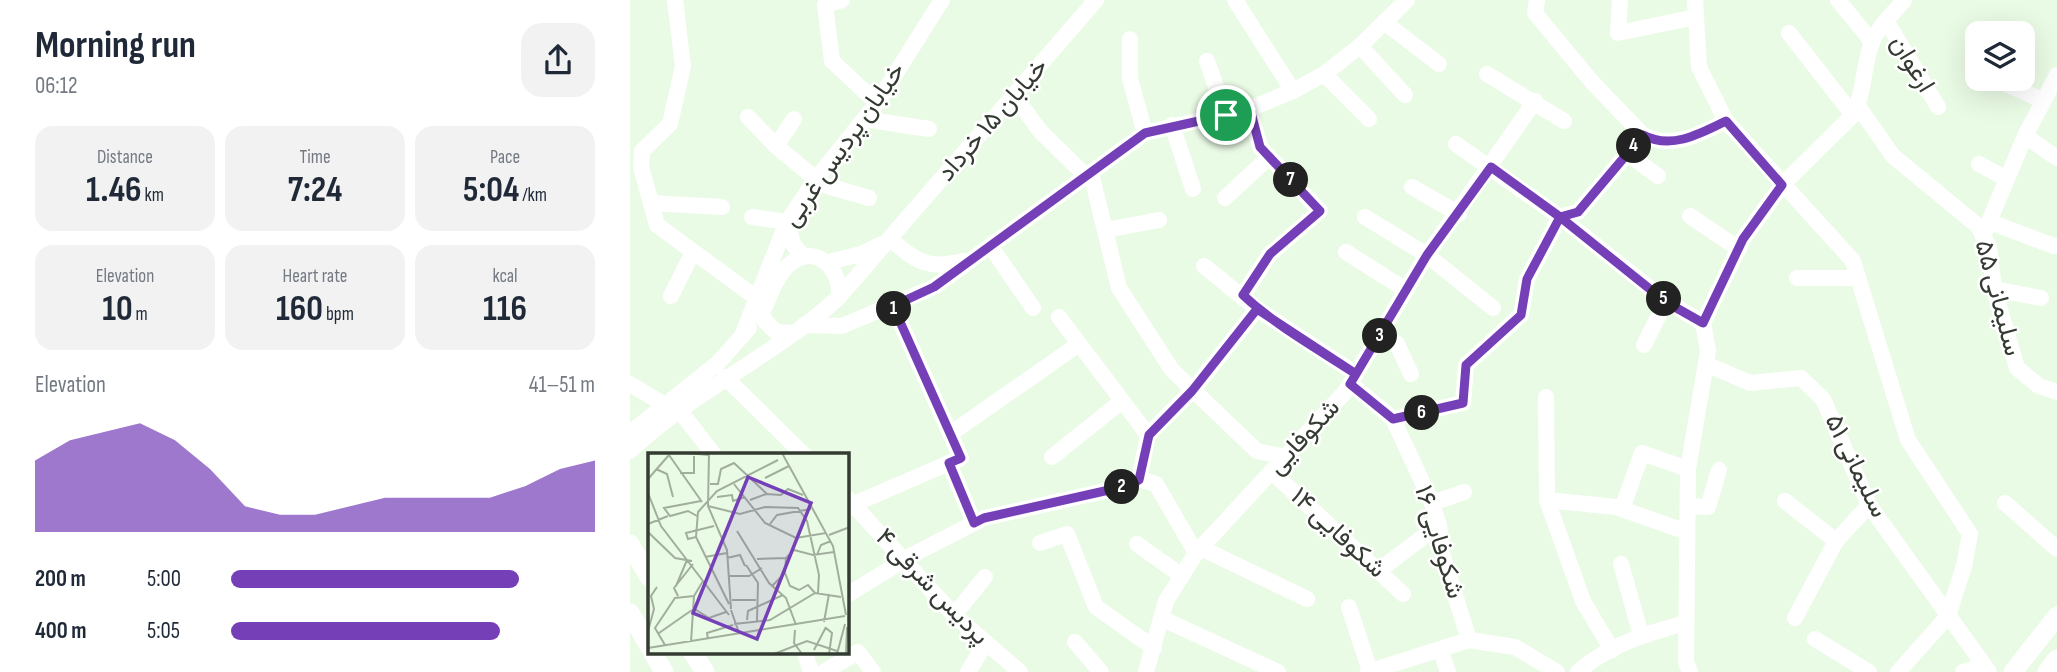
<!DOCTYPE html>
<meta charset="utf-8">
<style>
:root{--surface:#fff;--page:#f2f2f3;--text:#1f2937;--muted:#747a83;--accent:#7540b7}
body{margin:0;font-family:"Sofia Sans Condensed",Vazirmatn,sans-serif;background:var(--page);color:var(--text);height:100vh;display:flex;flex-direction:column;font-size:26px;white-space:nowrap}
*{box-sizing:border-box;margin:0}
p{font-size:23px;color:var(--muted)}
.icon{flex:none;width:38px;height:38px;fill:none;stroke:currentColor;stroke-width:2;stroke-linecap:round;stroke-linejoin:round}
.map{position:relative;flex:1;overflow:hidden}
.drawer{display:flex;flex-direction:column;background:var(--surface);width:630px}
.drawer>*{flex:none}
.controls{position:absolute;left:1335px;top:21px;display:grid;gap:14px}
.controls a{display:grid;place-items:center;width:70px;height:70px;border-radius:14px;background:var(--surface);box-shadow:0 7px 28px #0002;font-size:35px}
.pin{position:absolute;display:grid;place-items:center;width:60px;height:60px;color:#fff;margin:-30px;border:4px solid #fff;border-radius:50%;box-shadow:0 2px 7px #0007}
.km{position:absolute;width:35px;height:35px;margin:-18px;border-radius:50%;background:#222;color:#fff;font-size:19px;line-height:35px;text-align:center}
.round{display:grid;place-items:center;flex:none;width:74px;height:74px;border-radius:21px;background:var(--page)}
.headline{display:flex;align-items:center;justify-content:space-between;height:119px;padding:0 35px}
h1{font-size:38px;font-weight:700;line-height:52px}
.stats{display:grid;grid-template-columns:repeat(3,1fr);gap:10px;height:119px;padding:7px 35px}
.stats div{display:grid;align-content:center;border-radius:18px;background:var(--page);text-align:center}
.stats b{font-size:35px;font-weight:700}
.stats small{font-size:19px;font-weight:400}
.stats p{font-size:19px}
.chart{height:196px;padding:14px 35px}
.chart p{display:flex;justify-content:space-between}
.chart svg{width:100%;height:126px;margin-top:7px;fill:var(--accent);opacity:.7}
ul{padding:0 35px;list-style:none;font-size:23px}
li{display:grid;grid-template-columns:112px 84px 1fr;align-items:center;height:52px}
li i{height:18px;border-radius:9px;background:var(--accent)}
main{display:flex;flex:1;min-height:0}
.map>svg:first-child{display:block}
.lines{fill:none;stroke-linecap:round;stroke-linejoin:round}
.minor{stroke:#fff;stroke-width:16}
.major{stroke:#fff;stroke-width:19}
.route-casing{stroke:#fff;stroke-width:14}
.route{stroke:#7540b7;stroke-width:9}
.labels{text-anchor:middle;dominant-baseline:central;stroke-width:5;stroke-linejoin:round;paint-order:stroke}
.street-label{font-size:26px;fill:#343b32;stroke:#fff}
.inset-road{fill:none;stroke:#a1ae9d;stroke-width:2}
.view{fill:#7540b7;fill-opacity:0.15;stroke:#7540b7;stroke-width:3.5}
.inset-edge{fill:none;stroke:#343b32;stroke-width:3.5}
</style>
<main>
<section class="drawer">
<div class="headline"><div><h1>Morning run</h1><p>06:12</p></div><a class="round"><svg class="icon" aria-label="share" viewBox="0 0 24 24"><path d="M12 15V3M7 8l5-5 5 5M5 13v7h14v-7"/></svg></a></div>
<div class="stats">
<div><p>Distance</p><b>1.46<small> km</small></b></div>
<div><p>Time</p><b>7:24</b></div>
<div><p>Pace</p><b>5:04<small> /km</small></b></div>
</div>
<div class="stats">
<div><p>Elevation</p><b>10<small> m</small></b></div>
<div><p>Heart rate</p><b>160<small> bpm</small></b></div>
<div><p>kcal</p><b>116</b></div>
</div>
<div class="chart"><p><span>Elevation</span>41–51 m</p>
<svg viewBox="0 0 160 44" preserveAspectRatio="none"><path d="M0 44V19L10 12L20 9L30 6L40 12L50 22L60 35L70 38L80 38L90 35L100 32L110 32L120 32L130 32L140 28L150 22L160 19V44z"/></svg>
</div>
<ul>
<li><b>200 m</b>5:00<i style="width:79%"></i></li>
<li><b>400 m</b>5:05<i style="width:74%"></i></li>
</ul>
</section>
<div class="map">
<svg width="1427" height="672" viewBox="0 0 1427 672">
<rect width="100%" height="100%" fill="#eafbe5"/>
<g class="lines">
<g class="minor">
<path d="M45,0L53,66L40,124L12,151L11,167L27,225L128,299"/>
<path d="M212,0L195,5L202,61L247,103"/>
<path d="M605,0L663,91"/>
<path d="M907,0L905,13L962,82L1013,135C1041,150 1070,134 1096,121"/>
<path d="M990,0L988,33L1066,17"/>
<path d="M1065,0L1069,67L1096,121L1223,261L1278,440L1340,534L1334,566L1318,616L1268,672"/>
<path d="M1208,0L1242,42"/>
<path d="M754,22L809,64"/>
<path d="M1257,22L1308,107"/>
<path d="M1159,33L1223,115"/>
<path d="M500,39V79L515,133"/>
<path d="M730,46L775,95"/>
<path d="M577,61L596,115"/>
<path d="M1344,69L1348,71"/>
<path d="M694,74L739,119"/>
<path d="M857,74L934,121"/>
<path d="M1365,79L1412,100"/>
<path d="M384,96L411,132L456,176"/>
<path d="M1228,106L1263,156L1348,226L1359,247L1364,289L1387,368L1409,386L1427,392"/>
<path d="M118,117L146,146L186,179"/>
<path d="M234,119L299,129"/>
<path d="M542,125L563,189"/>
<path d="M1395,136L1427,158"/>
<path d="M826,144L930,217L948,212L1013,135"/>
<path d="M146,146L164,119"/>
<path d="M998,154L1028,176"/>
<path d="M1349,164L1377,179"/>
<path d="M461,173L489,288L542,370L627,451L656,457"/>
<path d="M184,182L239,198"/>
<path d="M782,187L829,214"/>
<path d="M595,198L639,157"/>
<path d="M21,203L92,207"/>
<path d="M1060,216L1109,249"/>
<path d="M122,217L157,222L163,244L173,257"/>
<path d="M735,217L797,255L863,308"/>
<path d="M1360,222L1424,246"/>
<path d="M475,230L529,220"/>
<path d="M1353,236L1395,136L1427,75"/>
<path d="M261,240C288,262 297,270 333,261"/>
<path d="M361,247L403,308"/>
<path d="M716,252L776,290"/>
<path d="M198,262L231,254L252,244"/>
<path d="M574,266L627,309L726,374"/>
<path d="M1167,278H1228"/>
<path d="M1364,289L1411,298"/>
<path d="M613,295L640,254L690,211L630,147L619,109"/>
<path d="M41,296L63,252"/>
<path d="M209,297L466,0"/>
<path d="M263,306L331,458L319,463L344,523"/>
<path d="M429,317L518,435"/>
<path d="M174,325L212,326L304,287L515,133L619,109L663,91L694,74L730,46L777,0"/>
<path d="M752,333L767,344L781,374"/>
<path d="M112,336L157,222L186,179L247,103L312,0"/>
<path d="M1014,345L1036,301"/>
<path d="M1076,364L1120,383L1171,378L1193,399L1239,505L1359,672"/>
<path d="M95,377L174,455"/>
<path d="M0,384L35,405"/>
<path d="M721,384L763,419L802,503L809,525L812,553L839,640"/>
<path d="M916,397L917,500L953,601L982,650"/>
<path d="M50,411L84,455"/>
<path d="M763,419L833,403L836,365L891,315L897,279L930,217L1036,301L1073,323"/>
<path d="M0,433L88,363L119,328"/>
<path d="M320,434L449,344"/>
<path d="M0,451C63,391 146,355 209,297C212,270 186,242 160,264C146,275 140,297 132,312L134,320L146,332L163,333"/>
<path d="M422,457L492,401"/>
<path d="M642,472L773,594"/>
<path d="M509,479L526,484L566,553"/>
<path d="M217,498L324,615L390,672"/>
<path d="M917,500L986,507L1057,532"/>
<path d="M1155,501L1206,541"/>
<path d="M802,503L834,492"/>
<path d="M1375,503L1427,549"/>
<path d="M224,504L319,463"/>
<path d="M1058,506L1078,507L1089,470"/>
<path d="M992,509L1012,453L1058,469"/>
<path d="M410,543L437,534L466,607L524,648"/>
<path d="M507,544L552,576"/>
<path d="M571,548L677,599"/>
<path d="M991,564L1011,635"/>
<path d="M748,571L809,525"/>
<path d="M217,595L284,554L354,518L497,486L509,479L518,435L562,391L627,309"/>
<path d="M719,607L740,671"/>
<path d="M324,615L355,577"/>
<path d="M1165,618L1206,541L1239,505"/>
<path d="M533,619L648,672"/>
<path d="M1185,639L1239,672"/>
<path d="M445,642L471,672"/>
<path d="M811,651L818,672"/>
<path d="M175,653L181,672"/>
<path d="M194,672L228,652L243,672"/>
<path d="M338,672L355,644"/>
<path d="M516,672L536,601L566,553L715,392L797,255L905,101"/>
<path d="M738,672L839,640L885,647L927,672"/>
<path d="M948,672C978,645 1018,633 1056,623"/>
<path d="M1060,672L1056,662L1058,469L1078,351L1073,323L1113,239L1152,185L1223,115C1234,95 1233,68 1241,45C1246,29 1263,14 1274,0"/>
<path d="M1333,672L1353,665"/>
</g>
<g class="major">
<path d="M0,544L19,577"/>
<path d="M0,613L19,646"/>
<path d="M23,653L34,672"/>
<path d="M63,653L75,672"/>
<path d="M1383,672L1427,616"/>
<path d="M1417,672L1427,659"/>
</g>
</g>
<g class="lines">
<g class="route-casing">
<path id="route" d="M596,115L515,133L304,287L263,306L331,458L319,463L344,523L354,518L497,486L509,480L519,435L562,391L627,309L726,374L797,255L861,167L930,217L948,212L1013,135C1041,150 1070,134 1096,121L1152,185L1113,239L1073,323L1036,302L930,217L897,279L891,315L836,365L833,403L763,419L720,384L726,374C688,349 646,326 613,295L640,254L690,211L630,147L620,109L596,115"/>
</g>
<use href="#route" class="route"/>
</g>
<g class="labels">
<g class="street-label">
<text transform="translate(1282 64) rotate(59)">ارغوان</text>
<text transform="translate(363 120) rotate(-49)">خیابان ۱۵ خرداد</text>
<text transform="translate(214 145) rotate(-55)">خیابان پردیس غربی</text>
<text transform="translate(1368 298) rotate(75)">سلیمانی ۵۵</text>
<text transform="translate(674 437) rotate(-47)">شکوفایی</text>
<text transform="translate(1226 466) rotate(64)">سلیمانی ۵۱</text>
<text transform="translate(708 533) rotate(43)">شکوفایی ۱۴</text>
<text transform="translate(809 542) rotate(73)">شکوفایی ۱۶</text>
<text transform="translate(302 587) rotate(46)">پردیس شرقی ۴</text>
</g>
</g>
<g transform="translate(18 453)">
<rect width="201" height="201" fill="#eafbe5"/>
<path class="inset-road" d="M38,0L61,2M61,0L60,53L79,97L83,156M134,0L185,93L198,162M21,2L54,49M8,16L19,21L25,44M32,20H46V3M117,25L141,13M0,26L21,2M62,31H70L73,16L86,10L119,41M86,31L117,70L148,85L178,80M0,40L13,73L81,162M69,44L84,42L85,48L97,44M102,47L118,41L133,42L140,36L155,42M60,53L92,61L117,54L150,55L159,68L171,122L170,140M49,63L40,58L22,63L16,55L53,48M0,71L20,63M122,71L129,62L163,56M89,78L121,130L138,145L148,172M0,79L27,105L44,108M181,82L202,74M48,84L40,86L38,80L66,73M146,97L165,102L186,99M169,102L173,92L183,88M57,104L79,100M79,105L92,102L97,113M109,106L138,105M98,112L110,130L109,168M137,120L142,133L151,137L160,132L167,140M80,123H101L114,115M28,133L39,107M124,133L137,120L138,105L146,97M30,143L26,135L45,111M84,147H108M81,151L48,84L50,59L69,38L130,7M45,155L61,165L78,159M83,157L91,180M99,167L100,158L135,142M176,169L181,141M86,171L122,167L167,140L193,144M178,175L184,180L181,201M147,177L146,190L154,201M0,178L6,156L3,143L9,134M11,180L44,157M60,186L59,180L85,172M43,189L46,143L55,128M17,192L7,175L27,145L46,143M0,195L197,163M166,197L178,174M126,201L159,188L189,198M189,201L197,171M198,201L199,174"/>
<path class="view" d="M100,24L163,50L109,186L45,160Z"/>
<rect width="201" height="201" class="inset-edge"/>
</g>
</svg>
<div class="controls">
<a><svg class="icon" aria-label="layers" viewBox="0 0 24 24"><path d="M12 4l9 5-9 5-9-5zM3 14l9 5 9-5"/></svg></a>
</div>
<div class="pin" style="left:596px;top:115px;background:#1e9e55"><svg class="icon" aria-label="arrive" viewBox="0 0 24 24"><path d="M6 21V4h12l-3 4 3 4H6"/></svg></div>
<b class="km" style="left:264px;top:309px">1</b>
<b class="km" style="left:492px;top:487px">2</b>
<b class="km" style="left:750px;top:336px">3</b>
<b class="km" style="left:1004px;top:146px">4</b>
<b class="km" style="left:1034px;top:299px">5</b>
<b class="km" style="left:792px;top:413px">6</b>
<b class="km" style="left:661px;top:180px">7</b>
</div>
</main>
